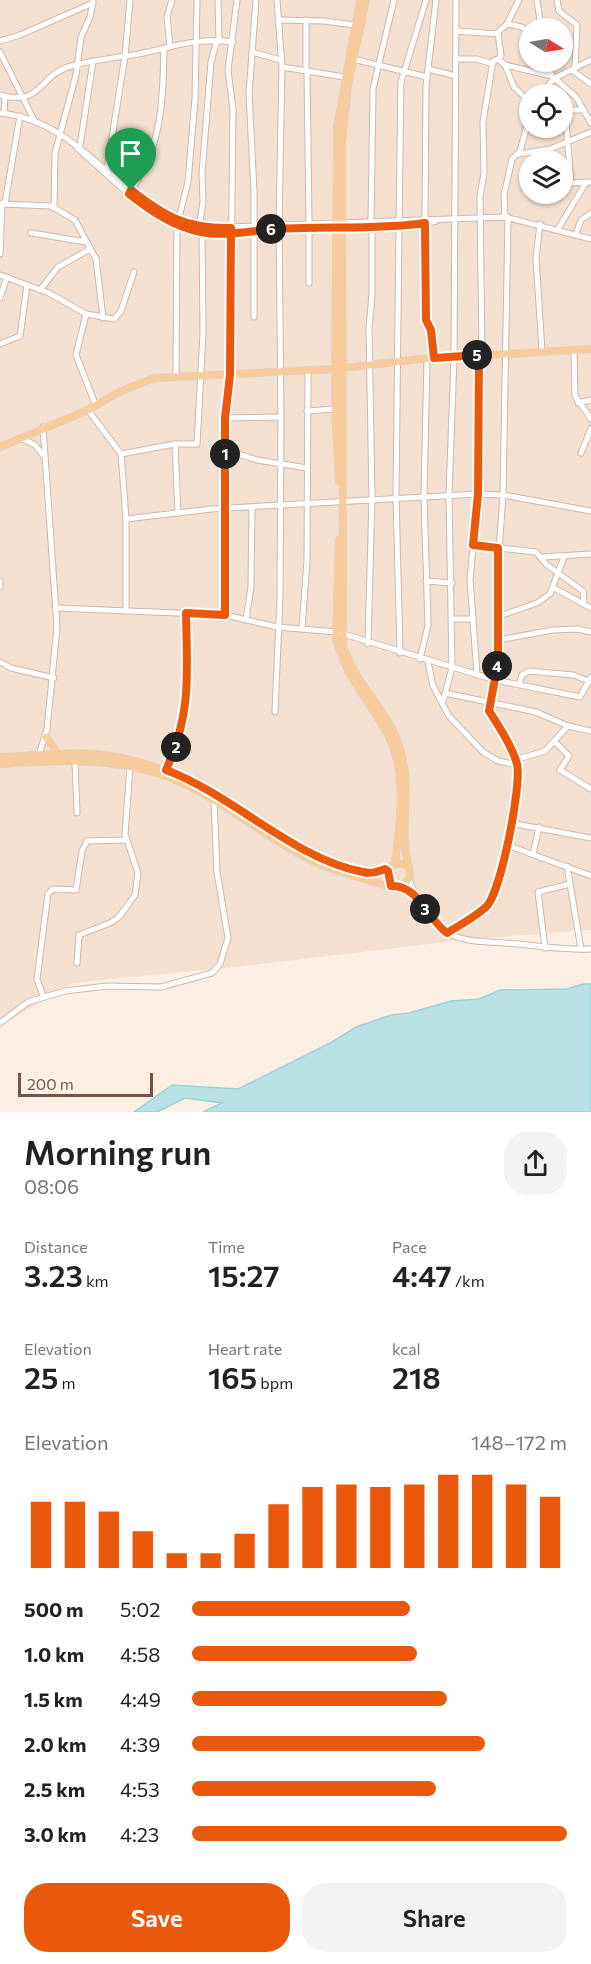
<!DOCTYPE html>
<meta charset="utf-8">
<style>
:root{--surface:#fff;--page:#f2f2f2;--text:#222;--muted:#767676;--accent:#ea580c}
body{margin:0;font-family:Commissioner,sans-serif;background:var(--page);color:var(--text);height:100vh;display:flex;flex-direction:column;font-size:22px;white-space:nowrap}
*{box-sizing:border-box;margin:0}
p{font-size:20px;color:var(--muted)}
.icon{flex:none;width:33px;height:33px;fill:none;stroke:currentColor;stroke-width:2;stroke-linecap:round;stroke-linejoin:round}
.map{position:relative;height:1112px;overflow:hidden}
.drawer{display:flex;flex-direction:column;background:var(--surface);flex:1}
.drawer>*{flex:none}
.needle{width:39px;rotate:101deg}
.buttons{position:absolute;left:519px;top:18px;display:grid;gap:12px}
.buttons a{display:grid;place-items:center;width:54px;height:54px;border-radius:50%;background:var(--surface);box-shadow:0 2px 4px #0004;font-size:30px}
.scale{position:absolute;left:18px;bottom:15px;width:135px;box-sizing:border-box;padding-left:6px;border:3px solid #72544a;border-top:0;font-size:16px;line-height:21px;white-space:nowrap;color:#72544a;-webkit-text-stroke:4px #fef4e9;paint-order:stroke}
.pin{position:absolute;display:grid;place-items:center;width:51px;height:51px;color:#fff;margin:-62px -26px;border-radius:50% 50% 50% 0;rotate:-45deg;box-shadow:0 0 6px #0007}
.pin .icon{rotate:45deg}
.km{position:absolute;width:30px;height:30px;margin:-15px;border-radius:50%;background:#222;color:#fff;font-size:16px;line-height:30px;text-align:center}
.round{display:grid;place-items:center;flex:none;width:63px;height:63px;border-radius:24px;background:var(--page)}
.summary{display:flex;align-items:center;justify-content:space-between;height:102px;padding:0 24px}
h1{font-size:33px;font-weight:600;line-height:45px}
.metrics{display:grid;grid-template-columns:repeat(3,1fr);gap:9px;height:102px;padding:6px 24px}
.metrics div{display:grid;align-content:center}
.metrics b{font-size:30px;font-weight:600}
.metrics small{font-size:16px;font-weight:400}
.metrics p{font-size:16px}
.chart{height:168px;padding:12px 24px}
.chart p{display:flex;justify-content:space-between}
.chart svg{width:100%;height:108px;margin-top:6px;stroke:var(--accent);stroke-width:6}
.primary-button{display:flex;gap:12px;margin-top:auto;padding:12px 24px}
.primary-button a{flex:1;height:69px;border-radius:24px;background:var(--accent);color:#fff;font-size:24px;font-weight:600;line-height:69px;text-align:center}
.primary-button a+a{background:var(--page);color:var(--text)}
ul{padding:0 24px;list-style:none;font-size:20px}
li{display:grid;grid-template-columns:96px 72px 1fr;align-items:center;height:45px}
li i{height:15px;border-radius:8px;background:var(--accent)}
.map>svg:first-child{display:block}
.residential{fill:#f3e0d1;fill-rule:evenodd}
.water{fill:#b8e2e4;stroke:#9fd2d5;stroke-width:1.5}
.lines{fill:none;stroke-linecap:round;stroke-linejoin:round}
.minor-casing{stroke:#ceb8ad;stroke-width:7}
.major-casing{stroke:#d8cfcc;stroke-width:8}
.minor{stroke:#fff;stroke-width:5}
.major{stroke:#f8cd9d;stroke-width:7}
.route-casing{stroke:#fff;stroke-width:12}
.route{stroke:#ea580c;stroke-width:8}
</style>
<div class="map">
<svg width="591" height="1112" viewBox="0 0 591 1112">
<rect width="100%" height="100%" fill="#fbefe3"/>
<path class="residential" d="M0,0H591V930L472,939L235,967L72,983L0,1026ZM530,28H562V62H530ZM530,94H562V128H530ZM530,160H562V194H530Z"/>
<path class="water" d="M583,984H591V1112H203L222,1103L185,1098L157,1112H134L172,1085L238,1089L332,1042L356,1027L391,1015L409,1013L451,1001L479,999L500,990L567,989Z"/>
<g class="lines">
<g class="minor-casing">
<g id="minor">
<path d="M218,0L219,40"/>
<path d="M519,0L507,24L498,32L501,56L498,59L505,65L514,87L530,102"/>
<path d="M537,0L541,28"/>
<path d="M557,0L559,11L577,25L575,66"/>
<path d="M278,20L324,21L355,25"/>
<path d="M507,24L522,27L530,33"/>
<path d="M456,31L498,34"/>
<path d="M0,41L20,35L93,3"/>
<path d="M170,47L167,17L172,0"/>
<path d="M0,52L34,120"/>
<path d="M252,52L281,60"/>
<path d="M353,59L427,77"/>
<path d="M456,59H477L493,64"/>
<path d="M546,62L552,76L576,97L591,123"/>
<path d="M505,65L552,76"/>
<path d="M282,67L344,77"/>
<path d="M428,69L456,76"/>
<path d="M306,70V20"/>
<path d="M307,70L309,223"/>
<path d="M573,71L591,84"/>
<path d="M540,94L555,78L591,60"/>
<path d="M0,95C43,107 38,75 71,66C93,60 115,58 138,54C175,47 194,37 233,42"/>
<path d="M564,110H581"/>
<path d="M565,110L571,183L591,182"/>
<path d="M0,113C85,121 121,210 199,228L505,217L591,239"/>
<path d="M4,113L5,96"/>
<path d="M80,146L93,61"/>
<path d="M77,148C110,176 140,210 180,226C214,240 253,229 289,228C338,227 388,233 436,221"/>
<path d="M519,154L550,149L591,132"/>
<path d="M107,169L125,56L130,0"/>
<path d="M130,192C162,147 163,102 164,48"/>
<path d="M5,203L20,116"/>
<path d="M0,204L51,206L75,220L96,259L103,318"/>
<path d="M54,208L55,153L76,75L81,37L90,17L93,0"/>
<path d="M505,217L504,195L512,159L520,151L530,115"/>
<path d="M425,219L426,86L436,0"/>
<path d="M399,222L401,82L426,0"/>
<path d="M371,223L373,89L394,0"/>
<path d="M425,223L426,320L431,330L433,358"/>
<path d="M540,224L536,258L542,351"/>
<path d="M399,227L396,496L400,653"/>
<path d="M199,228L203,202L202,173L211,62L217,40"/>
<path d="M309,228V283"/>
<path d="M558,229L585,184"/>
<path d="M31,233L86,242"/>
<path d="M576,234L581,220L591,213"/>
<path d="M0,254L2,203"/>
<path d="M0,275L49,293L86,314L114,319L121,311L134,272"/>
<path d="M40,290L58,267L90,249"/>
<path d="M0,298L7,277"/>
<path d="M86,314L76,355L96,406"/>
<path d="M254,317V191L249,94L256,0"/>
<path d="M0,344L20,336L27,285"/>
<path d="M574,350L575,396L591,419"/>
<path d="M482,355L480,196L484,173L483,122L493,61L498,59"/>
<path d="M176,376L177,225L188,182L195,99L197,0"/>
<path d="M578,403L591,400"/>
<path d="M88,410L121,454L126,519V611"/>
<path d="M307,411L335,409"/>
<path d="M225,418L281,417"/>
<path d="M21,438L35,445L43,455"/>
<path d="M175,444L178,513"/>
<path d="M225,450L257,460L307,468"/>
<path d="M581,453L591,429"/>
<path d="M121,454L175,444H197L203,333L202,233"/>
<path d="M126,519L211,509L478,494L503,495L591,511"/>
<path d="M473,545L536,552L547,565L583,591L584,604"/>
<path d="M542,557L591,554"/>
<path d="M0,581V587"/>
<path d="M426,581L452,583"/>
<path d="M554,588L591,608"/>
<path d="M56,608L225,615L277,627L337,632L495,680L580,697L591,677"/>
<path d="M225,615V418L230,375L233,110L228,70L237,0"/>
<path d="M497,617L537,603L550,594L564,557"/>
<path d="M452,619H473"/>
<path d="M246,620L251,587L252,507"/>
<path d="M302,628L307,561L308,370"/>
<path d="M498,640L553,630L577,629L591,632"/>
<path d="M368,644L372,498L369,328L372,295V229"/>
<path d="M420,659L428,625L424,496L427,359"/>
<path d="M0,662L11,668L54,678"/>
<path d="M428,662L433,686L449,716L483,752L498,761L517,765"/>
<path d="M477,675L470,579L478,494L479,355"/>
<path d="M519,684L522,675L529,671L573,675L589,681"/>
<path d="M445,693L536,712L568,726L591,731"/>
<path d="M443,701L452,668L449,495L454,357L456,0"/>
<path d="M275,712L280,597L281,417L279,224L282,67L277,0"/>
<path d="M555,742L569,756L560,770L591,789"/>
<path d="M39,755L47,729L57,627L43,427"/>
<path d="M515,760L545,751L568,726"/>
<path d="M75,761L77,813"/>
<path d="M166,770C192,712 187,674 186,613"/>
<path d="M510,823L591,838"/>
<path d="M507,845L591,876"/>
<path d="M533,854L539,827"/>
<path d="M567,866L581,949"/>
<path d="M409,880C438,951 464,938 527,945C549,947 569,950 591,949"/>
<path d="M447,933C460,925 475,917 486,907C501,893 522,784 517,764C513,749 497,723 489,711L498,662L496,590L503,495L508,217"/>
<path d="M545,948L538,892L570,884"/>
<path d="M77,963L79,935L110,923L119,917L135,895L138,873L125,834L130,767"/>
<path d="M43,996L37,979L48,894L53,889L76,890L82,851L87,841L125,840"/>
<path d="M0,1023L28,1002L65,991L107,986L161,987L212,973L220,964L228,938L217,872L214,801"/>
</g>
</g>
<g class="major-casing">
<g id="major">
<path d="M366,0L348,85L342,142L343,646C355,685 391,713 401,752C412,790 398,829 409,867"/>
<path d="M0,447L88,410L119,392L154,378L335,369L421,359L591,349"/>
<path d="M339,481L335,409L337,127L360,0"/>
<path d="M339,540L336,637C344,677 373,704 390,739C407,776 400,824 395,863"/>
<path d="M46,737L58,754"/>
<path d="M0,757C36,756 74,750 110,756C168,765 215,793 264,824C295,843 348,882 385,869"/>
<path d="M0,764C51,761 100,757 150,771C204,786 249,825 297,853C327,870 359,877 391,887"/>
<path d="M399,863L409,867L410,877L404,885L391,887L385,869Z"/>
</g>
</g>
<use href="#minor" class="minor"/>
<use href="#major" class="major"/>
</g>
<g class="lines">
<g class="route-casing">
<path id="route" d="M131,190C165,217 187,229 231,228V233L230,375L225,418V615L186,613C187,674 192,712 166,770C233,795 294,859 363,872C371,874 377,872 385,869L388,871L391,886C418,884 428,920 447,933C460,925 475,917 486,907C501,893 522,784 517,764C513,749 497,723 489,711L498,662V548L473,545L478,494L479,355L434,358L431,330L426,320L425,223C376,230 328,226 279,229C254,230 225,237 201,232C173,227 150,210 129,194L131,190"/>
</g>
<use href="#route" class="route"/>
</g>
</svg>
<div class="buttons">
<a><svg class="needle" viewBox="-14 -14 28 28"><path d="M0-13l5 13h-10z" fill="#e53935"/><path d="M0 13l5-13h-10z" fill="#767676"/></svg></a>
<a><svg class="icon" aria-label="locate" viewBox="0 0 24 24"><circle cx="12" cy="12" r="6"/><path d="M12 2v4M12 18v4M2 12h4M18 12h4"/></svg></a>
<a><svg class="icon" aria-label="layers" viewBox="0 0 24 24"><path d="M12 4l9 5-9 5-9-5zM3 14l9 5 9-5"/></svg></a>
</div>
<div class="scale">200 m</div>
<div class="pin" style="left:131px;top:190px;background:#1e9e55"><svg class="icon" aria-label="arrive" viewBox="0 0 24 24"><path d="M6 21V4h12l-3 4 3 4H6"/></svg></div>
<b class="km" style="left:225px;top:454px">1</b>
<b class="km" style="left:176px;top:747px">2</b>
<b class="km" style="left:425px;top:909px">3</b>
<b class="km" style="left:497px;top:666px">4</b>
<b class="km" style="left:477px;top:355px">5</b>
<b class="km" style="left:271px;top:229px">6</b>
</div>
<section class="drawer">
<div class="summary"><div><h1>Morning run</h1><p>08:06</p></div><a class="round"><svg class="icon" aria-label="share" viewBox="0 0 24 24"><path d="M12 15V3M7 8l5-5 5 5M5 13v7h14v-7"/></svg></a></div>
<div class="metrics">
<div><p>Distance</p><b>3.23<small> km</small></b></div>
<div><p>Time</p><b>15:27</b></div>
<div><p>Pace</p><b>4:47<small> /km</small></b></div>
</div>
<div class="metrics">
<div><p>Elevation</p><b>25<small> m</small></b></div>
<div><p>Heart rate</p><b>165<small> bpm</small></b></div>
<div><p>kcal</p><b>218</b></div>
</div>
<div class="chart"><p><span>Elevation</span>148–172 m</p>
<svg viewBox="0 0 160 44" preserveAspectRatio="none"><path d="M5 44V17M15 44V17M25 44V21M35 44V29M45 44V38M55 44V38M65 44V30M75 44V18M85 44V11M95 44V10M105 44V11M115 44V10M125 44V6M135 44V6M145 44V10M155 44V15"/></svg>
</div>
<ul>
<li><b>500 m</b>5:02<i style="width:58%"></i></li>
<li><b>1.0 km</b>4:58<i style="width:60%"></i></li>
<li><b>1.5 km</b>4:49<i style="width:68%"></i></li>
<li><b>2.0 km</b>4:39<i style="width:78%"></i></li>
<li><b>2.5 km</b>4:53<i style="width:65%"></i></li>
<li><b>3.0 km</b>4:23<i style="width:100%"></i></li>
</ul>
<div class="primary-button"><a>Save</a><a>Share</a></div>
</section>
